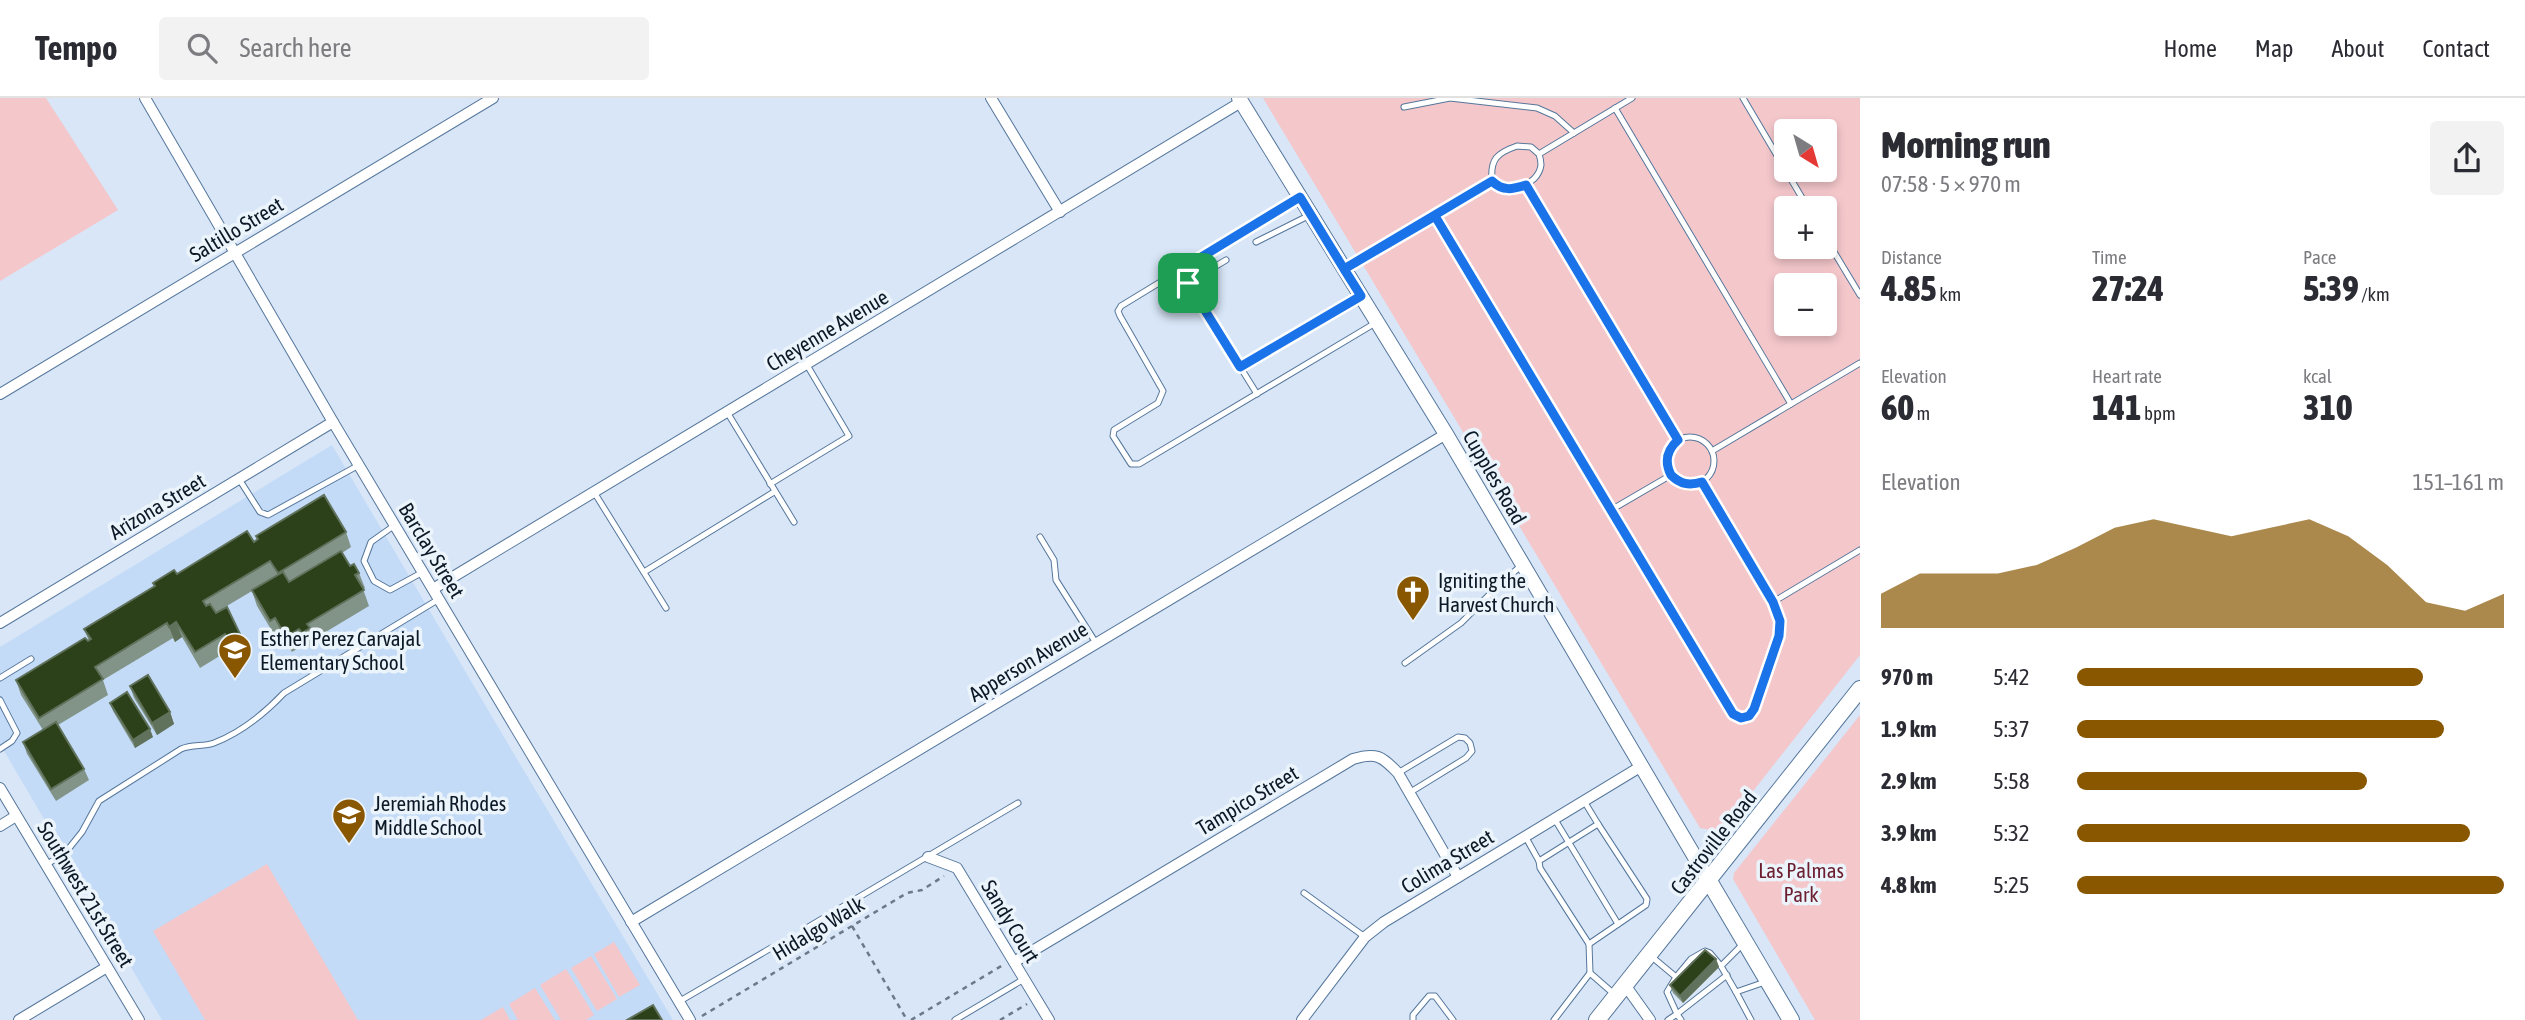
<!DOCTYPE html>
<meta charset="utf-8">
<style>
:root{--surface:#fff;--page:#f2f2f3;--text:#2b2b33;--muted:#7c7c81;--line:#e1e1e2;--accent:#885700}
body{margin:0;font-family:"Asap Condensed",sans-serif;background:var(--page);color:var(--text);height:100vh;display:flex;flex-direction:column;font-size:26px;white-space:nowrap}
*{box-sizing:border-box;margin:0}
p{font-size:23px;color:var(--muted)}
.icon{flex:none;width:38px;height:38px;fill:none;stroke:currentColor;stroke-width:2;stroke-linecap:round;stroke-linejoin:round}
.map{position:relative;flex:1;overflow:hidden}
.details{display:flex;flex-direction:column;background:var(--surface);width:665px}
.details>*{flex:none}
.needle{width:46px;rotate:143deg}
.tools{position:absolute;left:1774px;top:21px;display:grid;gap:14px}
.tools a{display:grid;place-items:center;width:63px;height:63px;border-radius:7px;background:var(--surface);box-shadow:0 4px 10px #0003;font-size:35px}
.pin{position:absolute;display:grid;place-items:center;width:60px;height:60px;color:#fff;margin:-30px;border-radius:14px;box-shadow:0 4px 10px #0006}
.round{display:grid;place-items:center;flex:none;width:74px;height:74px;border-radius:7px;background:var(--page)}
.headline{display:flex;align-items:center;justify-content:space-between;height:119px;padding:0 21px}
h1{font-size:38px;font-weight:800;line-height:52px}
.stats{display:grid;grid-template-columns:repeat(3,1fr);gap:10px;height:119px;padding:7px 21px}
.stats div{display:grid;align-content:center}
.stats b{font-size:35px;font-weight:800}
.stats small{font-size:19px;font-weight:400}
.stats p{font-size:19px}
.chart{height:196px;padding:14px 21px}
.chart p{display:flex;justify-content:space-between}
.chart svg{width:100%;height:126px;margin-top:7px;fill:var(--accent);opacity:.7}
ul{padding:0 21px;list-style:none;font-size:23px}
li{display:grid;grid-template-columns:112px 84px 1fr;align-items:center;height:52px}
li i{height:18px;border-radius:9px;background:var(--accent)}
header{display:flex;align-items:center;gap:42px;box-sizing:border-box;height:98px;padding:0 35px;background:var(--surface);border-bottom:2px solid var(--line)}
header strong{font-size:33px}
nav{display:flex;gap:38px;margin-inline-start:auto;font-size:24px}
.search{width:490px;height:63px;background:var(--page);display:flex;align-items:center;gap:18px;box-sizing:border-box;padding:0 24px;border-radius:7px;color:var(--muted);font-size:26px}
main{display:flex;flex:1;min-height:0}
.map>svg:first-child{display:block}
.built{fill:#c3dbf7}
.green{fill:#f4c7cb;fill-rule:evenodd}
.lines{fill:none;stroke-linecap:round;stroke-linejoin:round}
.service-casing{stroke:#56779b;stroke-width:7}
.minor-casing{stroke:#56779b;stroke-width:12}
.tertiary-casing{stroke:#56779b;stroke-width:16}
.secondary-casing{stroke:#56779b;stroke-width:18}
.path{stroke:#6c7988;stroke-width:2.5;stroke-dasharray:5 5;stroke-linecap:butt}
.service{stroke:#fff;stroke-width:5}
.minor{stroke:#fff;stroke-width:10}
.tertiary{stroke:#fff;stroke-width:14}
.secondary{stroke:#fff;stroke-width:16}
.wall{fill:#829488}
.shaded-wall{fill:#60725c}
.building{fill:#2c4119;stroke:#60725c;stroke-width:2}
.route-casing{stroke:#fff;stroke-width:14}
.route{stroke:#1a73e8;stroke-width:9}
.labels{text-anchor:middle;dominant-baseline:central;stroke-width:7;stroke-linejoin:round;paint-order:stroke}
.street-label{font-size:21px;fill:#0b1826;stroke:#ebf3fb}
.poi-label{font-size:21px;fill:#0b1826;stroke:#ebf3fb;text-anchor:start}
.park-label{font-size:21px;fill:#6c1e2f;stroke:#ebf3fb}
</style>
<header>
<strong>Tempo</strong>
<div class="search"><svg class="icon" aria-label="search" viewBox="0 0 24 24"><circle cx="10" cy="10" r="6"/><path d="M15 15l6 6"/></svg>Search here</div>
<nav><a>Home</a><a>Map</a><a>About</a><a>Contact</a></nav>
</header>
<main>
<div class="map">
<svg width="1860" height="922" viewBox="0 0 1860 922">
<rect width="100%" height="100%" fill="#d8e6f7"/>
<path class="built" d="M332,347L514,656L673,922H162L0,646V549Z"/>
<g class="green">
<path d="M0,0H46L118,112L0,183Z"/>
<path d="M1263,0H1860V557L1721,734L1700,730ZM1787,33H1825V72H1787ZM1787,110H1825V149H1787ZM1787,187H1825V226H1787Z"/>
<path d="M1860,617V922H1815L1733,781L1734,775Z"/>
<path d="M267,766L358,922H205L153,833Z"/>
<path d="M614,844L640,887L619,899L594,856Z"/>
<path d="M591,858L617,901L597,913L571,870Z"/>
<path d="M566,871L594,917L586,922H561L540,887Z"/>
<path d="M535,890L555,922H518L509,906Z"/>
<path d="M503,909L510,922H481Z"/>
</g>
<g class="lines">
<g class="service-casing">
<g id="service">
<path d="M1743,0L1808,110"/>
<path d="M1404,9L1450,0L1537,10L1555,18L1574,35"/>
<path d="M1615,10L1791,306"/>
<path d="M1517,48L1531,49L1539,56C1540,59 1541,63 1541,67C1538,89 1506,97 1492,83C1490,61 1497,55 1517,48Z"/>
<path d="M1539,56L1632,0"/>
<path d="M1526,87L1678,342"/>
<path d="M1300,99L1121,208L1118,213L1120,218L1163,293L1158,305L1114,332L1113,338L1131,366H1139L1377,224"/>
<path d="M1435,118L1733,616L1741,620L1749,618L1754,611L1779,538L1780,523L1773,504L1702,384"/>
<path d="M1825,139L1860,197"/>
<path d="M1256,144L1310,117"/>
<path d="M1344,171L1492,83"/>
<path d="M1180,172L1257,296"/>
<path d="M1188,185L1226,162"/>
<path d="M1240,269L1361,198"/>
<path d="M727,314L794,424"/>
<circle cx="1690" cy="363" r="24"/>
<path d="M1712,353L1860,265"/>
<path d="M239,381L260,414L268,417L359,367"/>
<path d="M770,386L849,338L807,267"/>
<path d="M594,394L666,510"/>
<path d="M1611,412L1671,377"/>
<path d="M395,427L371,444L364,463L374,483L390,492L423,474"/>
<path d="M1040,439L1054,462L1056,482L1096,545"/>
<path d="M644,474L774,394"/>
<path d="M1773,504L1860,452"/>
<path d="M1405,565L1461,525L1502,484L1522,467"/>
<path d="M0,580L31,561"/>
<path d="M0,602L17,635L12,643L0,651"/>
<path d="M1398,675L1458,639L1465,640L1470,645L1472,653L1466,660L1409,695"/>
<path d="M1554,720L1618,826"/>
<path d="M1525,738L1539,763L1598,726L1584,703"/>
<path d="M1539,763L1540,770L1589,846L1590,875L1614,896"/>
<path d="M46,767L66,754L82,734L99,703L181,651C193,646 203,649 214,645C240,635 265,615 284,595L439,501"/>
<path d="M1304,795L1365,839"/>
<path d="M805,831L1018,705"/>
<path d="M1589,846L1646,807L1647,801L1598,726"/>
<path d="M1743,846L1721,868L1736,894L1765,884"/>
<path d="M1652,859L1676,879L1691,861L1705,853L1710,855L1721,868"/>
<path d="M1682,884L1676,879L1667,894L1677,916L1727,877"/>
<path d="M1736,894L1751,922"/>
<path d="M680,903L771,850"/>
<path d="M955,922L1024,881"/>
<path d="M1413,922V917L1429,898H1435L1453,922"/>
<path d="M1554,922L1590,875"/>
<path d="M1668,922L1677,916L1681,922"/>
</g>
</g>
<g class="minor-casing">
<g id="minor">
<path d="M145,0L333,324L690,922"/>
<path d="M991,0L1060,114"/>
<path d="M0,296L493,0"/>
<path d="M433,491L1241,4"/>
<path d="M0,525L333,324"/>
<path d="M0,690L139,922"/>
<path d="M0,728L16,718"/>
<path d="M928,759L957,770L1049,922"/>
<path d="M631,824L1446,336"/>
<path d="M1014,864L1353,661C1376,654 1382,658 1398,675L1458,779"/>
<path d="M1625,887L1650,922"/>
<path d="M19,922L107,869"/>
<path d="M1302,922L1365,839L1384,824L1640,669"/>
</g>
</g>
<g class="tertiary-casing">
<path id="tertiary" d="M1239,0L1446,336L1709,783"/>
</g>
<g class="secondary-casing">
<g id="secondary">
<path d="M1709,783L1791,922"/>
<path d="M1597,922L1860,591"/>
</g>
</g>
<g class="path">
<path d="M852,828L907,922"/>
<path d="M702,918L907,795L922,792L944,778"/>
<path d="M911,922L1003,867"/>
<path d="M1000,922L1027,906"/>
</g>
<use href="#service" class="service"/>
<use href="#minor" class="minor"/>
<use href="#tertiary" class="tertiary"/>
<use href="#secondary" class="secondary"/>
</g>
<g class="wall">
<path d="M346,434L351,449L342,455L350,468L359,475L365,490L363,491L369,508L314,541L315,545L307,550L305,546L292,554L280,535L275,538L257,508L252,493L215,515L241,538L246,553L236,559L231,551L200,570L182,539L175,544L173,540L103,582L108,597L58,627L84,671L89,682L56,703L27,656L23,644L43,632L21,597L16,582L89,543L84,531L154,489L153,485L254,444L257,442L256,438Z"/>
<path d="M130,588L170,614L174,626L157,637L134,600Z"/>
<path d="M110,605L153,639L135,650L113,613Z"/>
<path d="M1716,861L1719,869L1683,905L1673,895L1670,887Z"/>
</g>
<g class="shaded-wall">
<path d="M176,524L182,539L175,544L169,529Z"/>
<path d="M170,614L174,626L157,637L152,625Z"/>
<path d="M150,631L153,639L135,650L133,642Z"/>
<path d="M1716,861L1719,869L1683,905L1680,898Z"/>
</g>
<g class="building">
<path d="M324,397L346,434L278,475L270,463L203,503L206,508L210,506L216,515L227,509L241,538L230,544L225,536L195,554L176,524L169,529L167,525L95,569L103,581L39,620L16,582L85,540L88,543L91,541L84,531L155,488L153,485L174,472L177,476L247,433L254,444L258,441L256,438Z"/>
<path d="M341,453L350,468L354,466L359,475L355,477L364,492L307,526L310,530L302,535L299,531L286,539L275,520L270,523L252,492L283,474L289,484Z"/>
<path d="M148,577L170,614L152,625L130,588Z"/>
<path d="M127,594L150,631L133,642L110,605Z"/>
<path d="M56,624L84,671L51,691L23,644Z"/>
<path d="M1705,852L1716,861L1680,898L1670,887Z"/>
<path d="M653,907L662,922H627Z"/>
</g>
<g class="lines">
<g class="route-casing">
<path id="route" d="M1188,185L1240,269L1361,198L1344,171L1435,118L1733,616L1741,620L1749,618L1754,611L1779,538L1780,523L1773,504L1702,384C1689,388 1680,386 1671,377C1664,363 1667,352 1678,342L1526,87C1513,91 1503,94 1492,83L1344,171L1300,99L1180,172L1188,185"/>
</g>
<use href="#route" class="route"/>
</g>
<defs>
<g id="church-pin" transform="scale(1.75)"><path d="M0 17L-7.5 6A9.5 9.5 0 1 1 7.5 6Z" fill="#885700" stroke="#ebf3fb"/><path d="M-1.2-6h2.4v3.5h3.3v2.4h-3.3V6h-2.4V-.1h-3.3v-2.4h3.3Z" fill="#fff"/></g>
<g id="school-pin" transform="scale(1.75)"><path d="M0 17L-7.5 6A9.5 9.5 0 1 1 7.5 6Z" fill="#885700" stroke="#ebf3fb"/><path d="M0-5L7-2L0 1L-7-2ZM-4 1L0 2.5L4 1V4Q0 6-4 4Z" fill="#fff"/></g>
</defs>
<g fill-rule="evenodd">
<use href="#church-pin" x="1413" y="494"/>
<use href="#school-pin" x="235" y="552"/>
<use href="#school-pin" x="349" y="717"/>
</g>
<g class="labels">
<g class="street-label">
<text transform="translate(236 131) rotate(-31)">Saltillo Street</text>
<text transform="translate(827 232) rotate(-31)">Cheyenne Avenue</text>
<text transform="translate(1495 379) rotate(60)">Cupples Road</text>
<text transform="translate(157 408) rotate(-31)">Arizona Street</text>
<text transform="translate(432 452) rotate(59)">Barclay Street</text>
<text transform="translate(1028 563) rotate(-31)">Apperson Avenue</text>
<text transform="translate(1247 702) rotate(-31)">Tampico Street</text>
<text transform="translate(1713 744) rotate(-52)">Castroville Road</text>
<text transform="translate(1447 763) rotate(-31)">Colima Street</text>
<text transform="translate(86 796) rotate(59)">Southwest 21st Street</text>
<text transform="translate(1011 823) rotate(59)">Sandy Court</text>
<text transform="translate(818 830) rotate(-31)">Hidalgo Walk</text>
</g>
<g class="poi-label">
<text x="1438" y="482">Igniting the<tspan x="1438" dy="24">Harvest Church</tspan></text>
<text x="260" y="540">Esther Perez Carvajal<tspan x="260" dy="24">Elementary School</tspan></text>
<text x="374" y="705">Jeremiah Rhodes<tspan x="374" dy="24">Middle School</tspan></text>
</g>
<g class="park-label">
<text x="1801" y="772">Las Palmas<tspan x="1801" dy="24">Park</tspan></text>
</g>
</g>
</svg>
<div class="tools">
<a><svg class="needle" viewBox="-14 -14 28 28"><path d="M0-13l5 13h-10z" fill="#e53935"/><path d="M0 13l5-13h-10z" fill="#7c7c81"/></svg></a>
<a>+</a>
<a>−</a>
</div>
<div class="pin" style="left:1188px;top:185px;background:#1e9e55"><svg class="icon" aria-label="arrive" viewBox="0 0 24 24"><path d="M6 21V4h12l-3 4 3 4H6"/></svg></div>
</div>
<section class="details">
<div class="headline"><div><h1>Morning run</h1><p>07:58 · 5 × 970 m</p></div><a class="round"><svg class="icon" aria-label="share" viewBox="0 0 24 24"><path d="M12 15V3M7 8l5-5 5 5M5 13v7h14v-7"/></svg></a></div>
<div class="stats">
<div><p>Distance</p><b>4.85<small> km</small></b></div>
<div><p>Time</p><b>27:24</b></div>
<div><p>Pace</p><b>5:39<small> /km</small></b></div>
</div>
<div class="stats">
<div><p>Elevation</p><b>60<small> m</small></b></div>
<div><p>Heart rate</p><b>141<small> bpm</small></b></div>
<div><p>kcal</p><b>310</b></div>
</div>
<div class="chart"><p><span>Elevation</span>151–161 m</p>
<svg viewBox="0 0 160 44" preserveAspectRatio="none"><path d="M0 44V32L10 25L20 25L30 25L40 22L50 16L60 9L70 6L80 9L90 12L100 9L110 6L120 12L130 22L140 35L150 38L160 32V44z"/></svg>
</div>
<ul>
<li><b>970 m</b>5:42<i style="width:81%"></i></li>
<li><b>1.9 km</b>5:37<i style="width:86%"></i></li>
<li><b>2.9 km</b>5:58<i style="width:68%"></i></li>
<li><b>3.9 km</b>5:32<i style="width:92%"></i></li>
<li><b>4.8 km</b>5:25<i style="width:100%"></i></li>
</ul>
</section>
</main>
